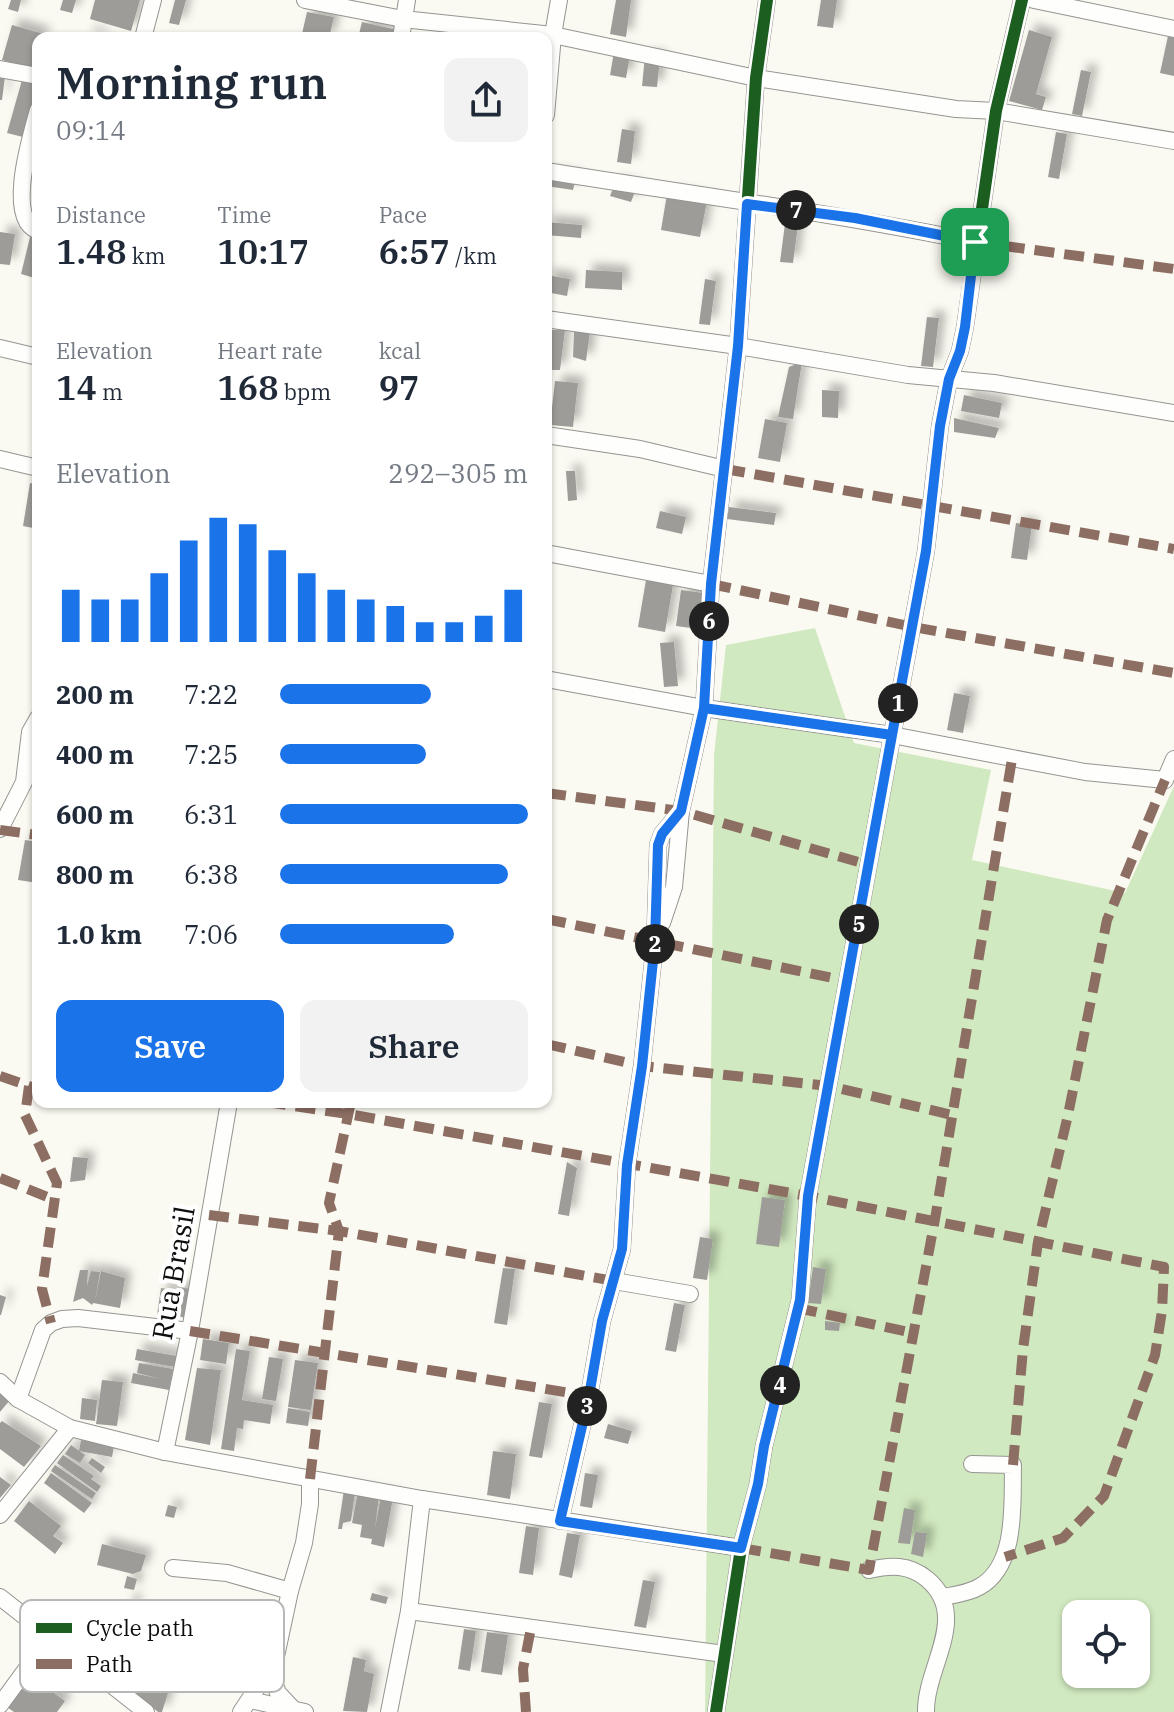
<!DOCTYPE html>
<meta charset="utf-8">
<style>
:root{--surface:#fff;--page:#f2f2f3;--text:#1f2937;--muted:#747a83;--accent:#1a73e8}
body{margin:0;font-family:"IBM Plex Serif",serif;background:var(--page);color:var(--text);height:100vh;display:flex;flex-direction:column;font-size:30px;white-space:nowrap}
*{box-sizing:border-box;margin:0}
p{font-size:26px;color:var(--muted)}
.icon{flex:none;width:44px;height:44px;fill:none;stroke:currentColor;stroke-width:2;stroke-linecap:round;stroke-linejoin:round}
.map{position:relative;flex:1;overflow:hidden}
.details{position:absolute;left:32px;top:32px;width:520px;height:1076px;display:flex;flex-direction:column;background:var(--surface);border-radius:16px;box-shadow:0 2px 6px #0004}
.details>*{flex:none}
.tools{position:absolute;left:1062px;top:1600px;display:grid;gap:16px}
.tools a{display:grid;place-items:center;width:88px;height:88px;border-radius:16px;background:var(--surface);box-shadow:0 2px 6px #0004;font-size:40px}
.pin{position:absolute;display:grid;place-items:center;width:68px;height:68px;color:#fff;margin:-34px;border-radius:16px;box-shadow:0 4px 12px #0006}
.km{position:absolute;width:40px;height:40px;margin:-20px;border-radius:50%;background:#222;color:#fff;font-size:22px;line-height:40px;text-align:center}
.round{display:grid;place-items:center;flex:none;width:84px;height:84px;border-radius:16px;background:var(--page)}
.overview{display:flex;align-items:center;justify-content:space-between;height:136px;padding:0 24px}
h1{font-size:44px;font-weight:600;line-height:60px}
.metrics{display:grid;grid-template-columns:repeat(3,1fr);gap:12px;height:136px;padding:8px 24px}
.metrics div{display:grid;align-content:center}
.metrics b{font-size:34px;font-weight:600}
.metrics small{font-size:22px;font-weight:400}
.metrics p{font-size:22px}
.chart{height:224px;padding:16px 24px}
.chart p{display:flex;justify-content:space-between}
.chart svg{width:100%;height:144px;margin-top:8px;stroke:var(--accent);stroke-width:6}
.cta{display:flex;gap:16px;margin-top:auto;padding:16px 24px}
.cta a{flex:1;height:92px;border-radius:16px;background:var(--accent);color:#fff;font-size:32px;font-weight:600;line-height:92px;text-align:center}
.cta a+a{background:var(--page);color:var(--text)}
ul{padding:0 24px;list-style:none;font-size:26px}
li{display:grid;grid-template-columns:128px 96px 1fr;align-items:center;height:60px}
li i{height:20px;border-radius:10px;background:var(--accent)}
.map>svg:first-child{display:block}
.forest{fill:#d1e9c0;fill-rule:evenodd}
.building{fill:#9e9c98;filter:url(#shadow)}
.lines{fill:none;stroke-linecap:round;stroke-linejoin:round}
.street-casing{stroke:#959491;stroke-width:18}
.street{stroke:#fefefd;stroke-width:16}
.quiet{stroke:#8d6e63;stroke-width:10;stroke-dasharray:20 10;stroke-linecap:butt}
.cycleway-casing{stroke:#fff;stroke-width:17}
.cycleway{stroke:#1b5e20;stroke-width:12}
.route-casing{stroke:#fff;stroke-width:16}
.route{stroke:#1a73e8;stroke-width:10}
.labels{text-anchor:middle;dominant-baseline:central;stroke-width:8;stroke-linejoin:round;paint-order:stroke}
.street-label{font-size:28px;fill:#0e0e0e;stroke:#fff}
.key{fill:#fff;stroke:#b7b7b7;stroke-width:2}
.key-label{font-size:22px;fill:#0e0e0e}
</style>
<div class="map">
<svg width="1174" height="1712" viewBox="0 0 1174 1712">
<defs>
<filter id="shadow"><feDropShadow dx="7" dy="-7" stdDeviation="4" flood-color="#0004"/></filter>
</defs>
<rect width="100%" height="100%" fill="#fbfaf2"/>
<path class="forest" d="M815,628L854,743L991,770L972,860L1125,893L1174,786V1712H705L714,755L726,645ZM1076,1614H1136V1674H1076Z"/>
<g class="building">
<path d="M11,0H21L18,12L8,9Z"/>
<path d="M63,0H76L72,13L60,10Z"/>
<path d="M95,0H140L131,31L90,19Z"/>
<path d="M175,0H186L179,25L169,23Z"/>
<path d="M616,0H631L626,37L610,34Z"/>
<path d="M821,0H837L833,28L817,26Z"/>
<path d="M307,12L334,17L329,38H301Z"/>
<path d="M362,22L398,30L397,38H358Z"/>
<path d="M12,25L44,34L43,38H38V57L35,69L2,60Z"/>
<path d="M1029,30L1052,37L1036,94L1046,97L1042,110L1009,101Z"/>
<path d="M88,32L106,37V38H86Z"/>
<path d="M1168,36L1174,37V76L1160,73Z"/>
<path d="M614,52L630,55L626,78L610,75Z"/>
<path d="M645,56L660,58L657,87L642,86Z"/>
<path d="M1081,70L1091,72L1082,116L1072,114Z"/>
<path d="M0,76L5,77L2,100H0Z"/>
<path d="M22,80L38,85V98L27,138L7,133Z"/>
<path d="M622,129L635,131L631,164L617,162Z"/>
<path d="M1056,132L1067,134L1059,179L1048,177Z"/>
<path d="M546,174L576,178L573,190L546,186Z"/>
<path d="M615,183L636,189L631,202L610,196Z"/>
<path d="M667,194L707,201L700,237L661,230Z"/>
<path d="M786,216L799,217L793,263L780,262Z"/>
<path d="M546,222L582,225L581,238L546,235Z"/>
<path d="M0,232L15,234L10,265L0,264Z"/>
<path d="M30,237L38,239V279L21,274Z"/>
<path d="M586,270L622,272V290L585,288Z"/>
<path d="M546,275L570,279L567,296L546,292Z"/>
<path d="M705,279L716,281L710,325L699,324Z"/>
<path d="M927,317L939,318L933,367L921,366Z"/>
<path d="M551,330H565L560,370H547Z"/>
<path d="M574,332H590L586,361L573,357Z"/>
<path d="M802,362L793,419L778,417L789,367Z"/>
<path d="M555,381L578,383L573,427L550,425Z"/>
<path d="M822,390L839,391L838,418L822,417Z"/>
<path d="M964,395L1002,403L999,418L961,411Z"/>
<path d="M954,418L999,428L995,438L954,432Z"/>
<path d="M765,419L787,423L780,462L758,458Z"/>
<path d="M566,471H575L577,500L568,501Z"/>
<path d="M30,483L38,484V529L23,526Z"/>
<path d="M729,507L776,513L774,525L727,519Z"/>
<path d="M660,511L686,517L682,534L656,528Z"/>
<path d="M1016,523L1032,525L1027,560L1011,558Z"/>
<path d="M646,580L673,585L665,632L638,627Z"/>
<path d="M681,590L703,593L698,629L676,626Z"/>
<path d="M674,642L678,686L664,687L660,643Z"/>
<path d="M954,693L970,696L963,733L947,730Z"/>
<path d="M25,840L38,842V883L18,880Z"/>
<path d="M73,1157L88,1158L85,1180L70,1182Z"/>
<path d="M567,1162L577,1168L569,1216L558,1214Z"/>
<path d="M762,1197L785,1200L779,1247L756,1244Z"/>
<path d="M700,1237L713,1239L707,1280L693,1278Z"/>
<path d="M813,1267L826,1269L821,1304L808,1303Z"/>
<path d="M503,1268L515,1269L507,1325L494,1323Z"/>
<path d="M80,1270H88L87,1286L91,1271L100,1272L95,1301L101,1271L125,1278L120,1308L93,1303L92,1305L83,1298L73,1302Z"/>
<path d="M178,1287L191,1289L186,1318L173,1315Z"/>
<path d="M161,1288L174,1290L169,1317L157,1315Z"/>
<path d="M0,1295L6,1297L1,1315H0Z"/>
<path d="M674,1303L685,1305L676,1352L665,1350Z"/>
<path d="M825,1321L840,1323L839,1331L825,1330Z"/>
<path d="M203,1339L229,1343L226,1364L200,1360Z"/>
<path d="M137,1349L177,1356L175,1367L135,1360Z"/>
<path d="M236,1349L250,1351L242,1400L273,1405L270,1424L244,1420L243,1429L237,1428L234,1451L221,1449Z"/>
<path d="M269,1357L283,1359L276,1401L262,1399Z"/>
<path d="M295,1360L318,1363L311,1410L288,1407Z"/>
<path d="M139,1363L173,1369L169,1390L131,1383L133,1373L161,1379L137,1373Z"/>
<path d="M197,1368L221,1370L210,1445L185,1440Z"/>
<path d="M102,1380L123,1382L117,1426L96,1424Z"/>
<path d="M0,1393L10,1400L0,1412Z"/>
<path d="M82,1398L97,1400L95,1421L80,1419Z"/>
<path d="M539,1402L552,1404L542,1458L529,1456Z"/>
<path d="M288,1408L310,1412L308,1426L286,1423Z"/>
<path d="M2,1421L41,1446L24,1467L0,1449V1423Z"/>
<path d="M608,1424L632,1431L628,1444L604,1438Z"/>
<path d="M81,1440L114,1446L112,1457L79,1451Z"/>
<path d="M71,1445L85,1455L80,1463L65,1454Z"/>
<path d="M493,1451L516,1454L510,1499L487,1495Z"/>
<path d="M63,1455L94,1476L91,1479L101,1486L97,1492L57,1463Z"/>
<path d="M92,1458L105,1467L101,1473L88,1463Z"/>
<path d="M55,1465L96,1493L92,1499L51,1471Z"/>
<path d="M51,1473L92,1503L84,1513L44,1483Z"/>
<path d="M585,1473L598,1475L592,1508L580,1506Z"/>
<path d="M0,1477L11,1485L0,1498Z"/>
<path d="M344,1490L355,1492L351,1521L343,1523L342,1529H338Z"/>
<path d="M358,1492L379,1496L375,1528L381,1496L393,1498L384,1547L371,1544L372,1539L360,1537L362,1525L352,1523Z"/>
<path d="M29,1501L61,1526L53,1536L63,1543L55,1554L14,1521Z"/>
<path d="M168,1505L177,1507L174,1518L165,1516Z"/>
<path d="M904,1508L915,1510L910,1544L898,1543Z"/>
<path d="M526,1526L539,1528L533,1575L519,1573Z"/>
<path d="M915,1532L927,1533L923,1557L911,1554Z"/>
<path d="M567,1533L580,1535L572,1578L559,1575Z"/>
<path d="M102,1544L146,1555L141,1571L133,1574L97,1565Z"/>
<path d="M127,1576L137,1579L134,1590L124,1588Z"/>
<path d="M643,1580L655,1582L646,1628L634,1626Z"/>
<path d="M372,1593L388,1597L386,1604L370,1600Z"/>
<path d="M128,1599L135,1601L132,1612L126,1611Z"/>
<path d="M464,1629L476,1631L470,1671L458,1669Z"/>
<path d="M487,1632L508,1635L502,1675L481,1672Z"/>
<path d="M353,1657L366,1660L364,1671L374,1674L367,1712L343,1711Z"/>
<path d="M160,1659L175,1671L162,1712H158L134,1692Z"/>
<path d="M27,1673L65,1701L57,1712H14L4,1705Z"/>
</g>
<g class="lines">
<g class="street-casing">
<g id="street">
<path d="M305,0L403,19L553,35L756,78L956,109L996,111L1174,141"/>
<path d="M1034,0L1174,29"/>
<path d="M143,38L153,0"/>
<path d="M401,38L407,0"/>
<path d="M0,69L38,76"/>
<path d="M38,110C31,136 5,219 38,231"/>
<path d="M546,115L553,35L559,0"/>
<path d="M546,171C689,194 833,213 975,242"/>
<path d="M546,319L738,346L908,375L994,383L1174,413"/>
<path d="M0,348L38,357"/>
<path d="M546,435L640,449L725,469"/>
<path d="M0,459L38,468"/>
<path d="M546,553L711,584"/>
<path d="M546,679L704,708L892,735L1085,772L1165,780L1174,759"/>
<path d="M0,829L24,782L30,732L38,718"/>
<path d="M662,923L674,887L681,811"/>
<path d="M614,1281L690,1294"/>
<path d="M0,1382L18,1399L70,1428L165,1452L422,1499L741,1548"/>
<path d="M18,1399L43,1330L51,1323L62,1319L78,1318L190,1331"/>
<path d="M165,1452L190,1331L229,1102"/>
<path d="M0,1515L70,1428"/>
<path d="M560,1521L589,1396L602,1321L622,1249L627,1165L642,1066L655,942L658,845L662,834L681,811L704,708L711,584L738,346L756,78L767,0"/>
<path d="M173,1568L227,1573L290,1591"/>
<path d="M869,1570C890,1565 909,1564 927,1579C971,1616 925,1667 926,1712"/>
<path d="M0,1597L146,1712"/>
<path d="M943,1597C954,1595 969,1593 979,1587C1018,1566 1012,1502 1013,1465L972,1464"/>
<path d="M409,1611L724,1654"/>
<path d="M270,1672L278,1693L293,1709"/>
<path d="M250,1700L305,1712"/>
<path d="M0,1705L49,1638"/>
<path d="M241,1712L275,1661L290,1591L304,1543L310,1504V1479"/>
<path d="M389,1712L409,1611L422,1499"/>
<path d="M716,1712L741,1548L758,1484L764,1446L800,1300L808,1196L926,551L940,426L949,379L960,351L965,327L996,111L1022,0"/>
</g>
</g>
<use href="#street" class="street"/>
<g class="quiet">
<path d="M975,242L1174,269"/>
<path d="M725,469L1174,549"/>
<path d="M711,584L913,627L1174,673"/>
<path d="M546,793L681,811L869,865"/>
<path d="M0,830L38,835"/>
<path d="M546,919L848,981"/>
<path d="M546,1044L642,1066L829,1086L952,1115"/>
<path d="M0,1076L29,1086L25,1115L57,1183L42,1289L51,1323"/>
<path d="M266,1102L348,1114L808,1196L1164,1267L1162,1311L1155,1355L1104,1496L1063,1538L1005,1557"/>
<path d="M0,1178L55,1200"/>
<path d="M209,1215L339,1231L614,1281"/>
<path d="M797,1308L913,1333"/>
<path d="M190,1331L589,1396"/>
<path d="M1013,1465L1023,1349L1038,1242L1068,1115L1107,920L1165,780"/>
<path d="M310,1479L339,1231L329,1203L351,1102"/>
<path d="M741,1548L869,1570L935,1219L1012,759"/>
<path d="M526,1712L523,1669L531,1628"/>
</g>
<g class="cycleway-casing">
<g id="cycleway">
<path d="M560,1521L589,1396L602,1321L622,1249L627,1165L642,1066L655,942L658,845L662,834L681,811L704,708L711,584L738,346L756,78L767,0"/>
<path d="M716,1712L741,1548L758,1484L764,1446L800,1300L808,1196L926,551L940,426L949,379L960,351L965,327L996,111L1022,0"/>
</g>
</g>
<use href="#cycleway" class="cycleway"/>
</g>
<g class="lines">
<g class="route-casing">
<path id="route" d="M975,242L965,327L960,351L949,379L940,426L926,551L892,735L704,708L681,811L662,834L658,845L655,942L642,1066L627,1165L622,1249L602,1321L589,1396L560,1521L741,1548L758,1484L764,1446L800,1300L808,1196L892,735L704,708L711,584L738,346L747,204L855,218L975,242"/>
</g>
<use href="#route" class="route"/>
</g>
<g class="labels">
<g class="street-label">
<text transform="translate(173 1273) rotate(-80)">Rua Brasil</text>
</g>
</g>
<rect x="20" y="1600" width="264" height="92" rx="12" class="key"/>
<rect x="36" y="1623" width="36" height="10" fill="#1b5e20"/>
<rect x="36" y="1659" width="36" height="10" fill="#8d6e63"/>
<g class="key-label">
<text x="86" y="1636">Cycle path</text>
<text x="86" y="1672">Path</text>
</g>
</svg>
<div class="tools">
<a><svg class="icon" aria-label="locate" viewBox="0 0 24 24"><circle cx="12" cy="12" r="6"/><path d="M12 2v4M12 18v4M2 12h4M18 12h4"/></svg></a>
</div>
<div class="pin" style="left:975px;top:242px;background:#1e9e55"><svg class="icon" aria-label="arrive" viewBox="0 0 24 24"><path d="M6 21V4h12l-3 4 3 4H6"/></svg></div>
<b class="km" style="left:898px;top:703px">1</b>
<b class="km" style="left:655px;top:944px">2</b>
<b class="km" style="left:587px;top:1406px">3</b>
<b class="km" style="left:780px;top:1385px">4</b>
<b class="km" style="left:859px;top:924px">5</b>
<b class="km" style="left:709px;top:621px">6</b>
<b class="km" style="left:796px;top:210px">7</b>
<section class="details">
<div class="overview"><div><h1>Morning run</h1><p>09:14</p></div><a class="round"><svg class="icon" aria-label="share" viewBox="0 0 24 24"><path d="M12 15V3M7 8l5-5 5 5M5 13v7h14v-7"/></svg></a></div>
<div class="metrics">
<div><p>Distance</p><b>1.48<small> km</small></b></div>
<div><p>Time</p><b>10:17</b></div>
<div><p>Pace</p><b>6:57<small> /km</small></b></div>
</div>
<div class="metrics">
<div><p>Elevation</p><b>14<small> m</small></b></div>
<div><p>Heart rate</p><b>168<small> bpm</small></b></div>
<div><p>kcal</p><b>97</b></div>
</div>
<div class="chart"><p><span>Elevation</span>292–305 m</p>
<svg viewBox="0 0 160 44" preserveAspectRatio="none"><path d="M5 44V28M15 44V31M25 44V31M35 44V23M45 44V13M55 44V6M65 44V8M75 44V16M85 44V23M95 44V28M105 44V31M115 44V33M125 44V38M135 44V38M145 44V36M155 44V28"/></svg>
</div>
<ul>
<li><b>200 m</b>7:22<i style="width:61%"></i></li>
<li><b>400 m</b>7:25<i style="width:59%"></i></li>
<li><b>600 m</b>6:31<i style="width:100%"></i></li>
<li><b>800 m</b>6:38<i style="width:92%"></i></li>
<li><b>1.0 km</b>7:06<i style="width:70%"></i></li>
</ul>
<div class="cta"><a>Save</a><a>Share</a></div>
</section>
</div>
